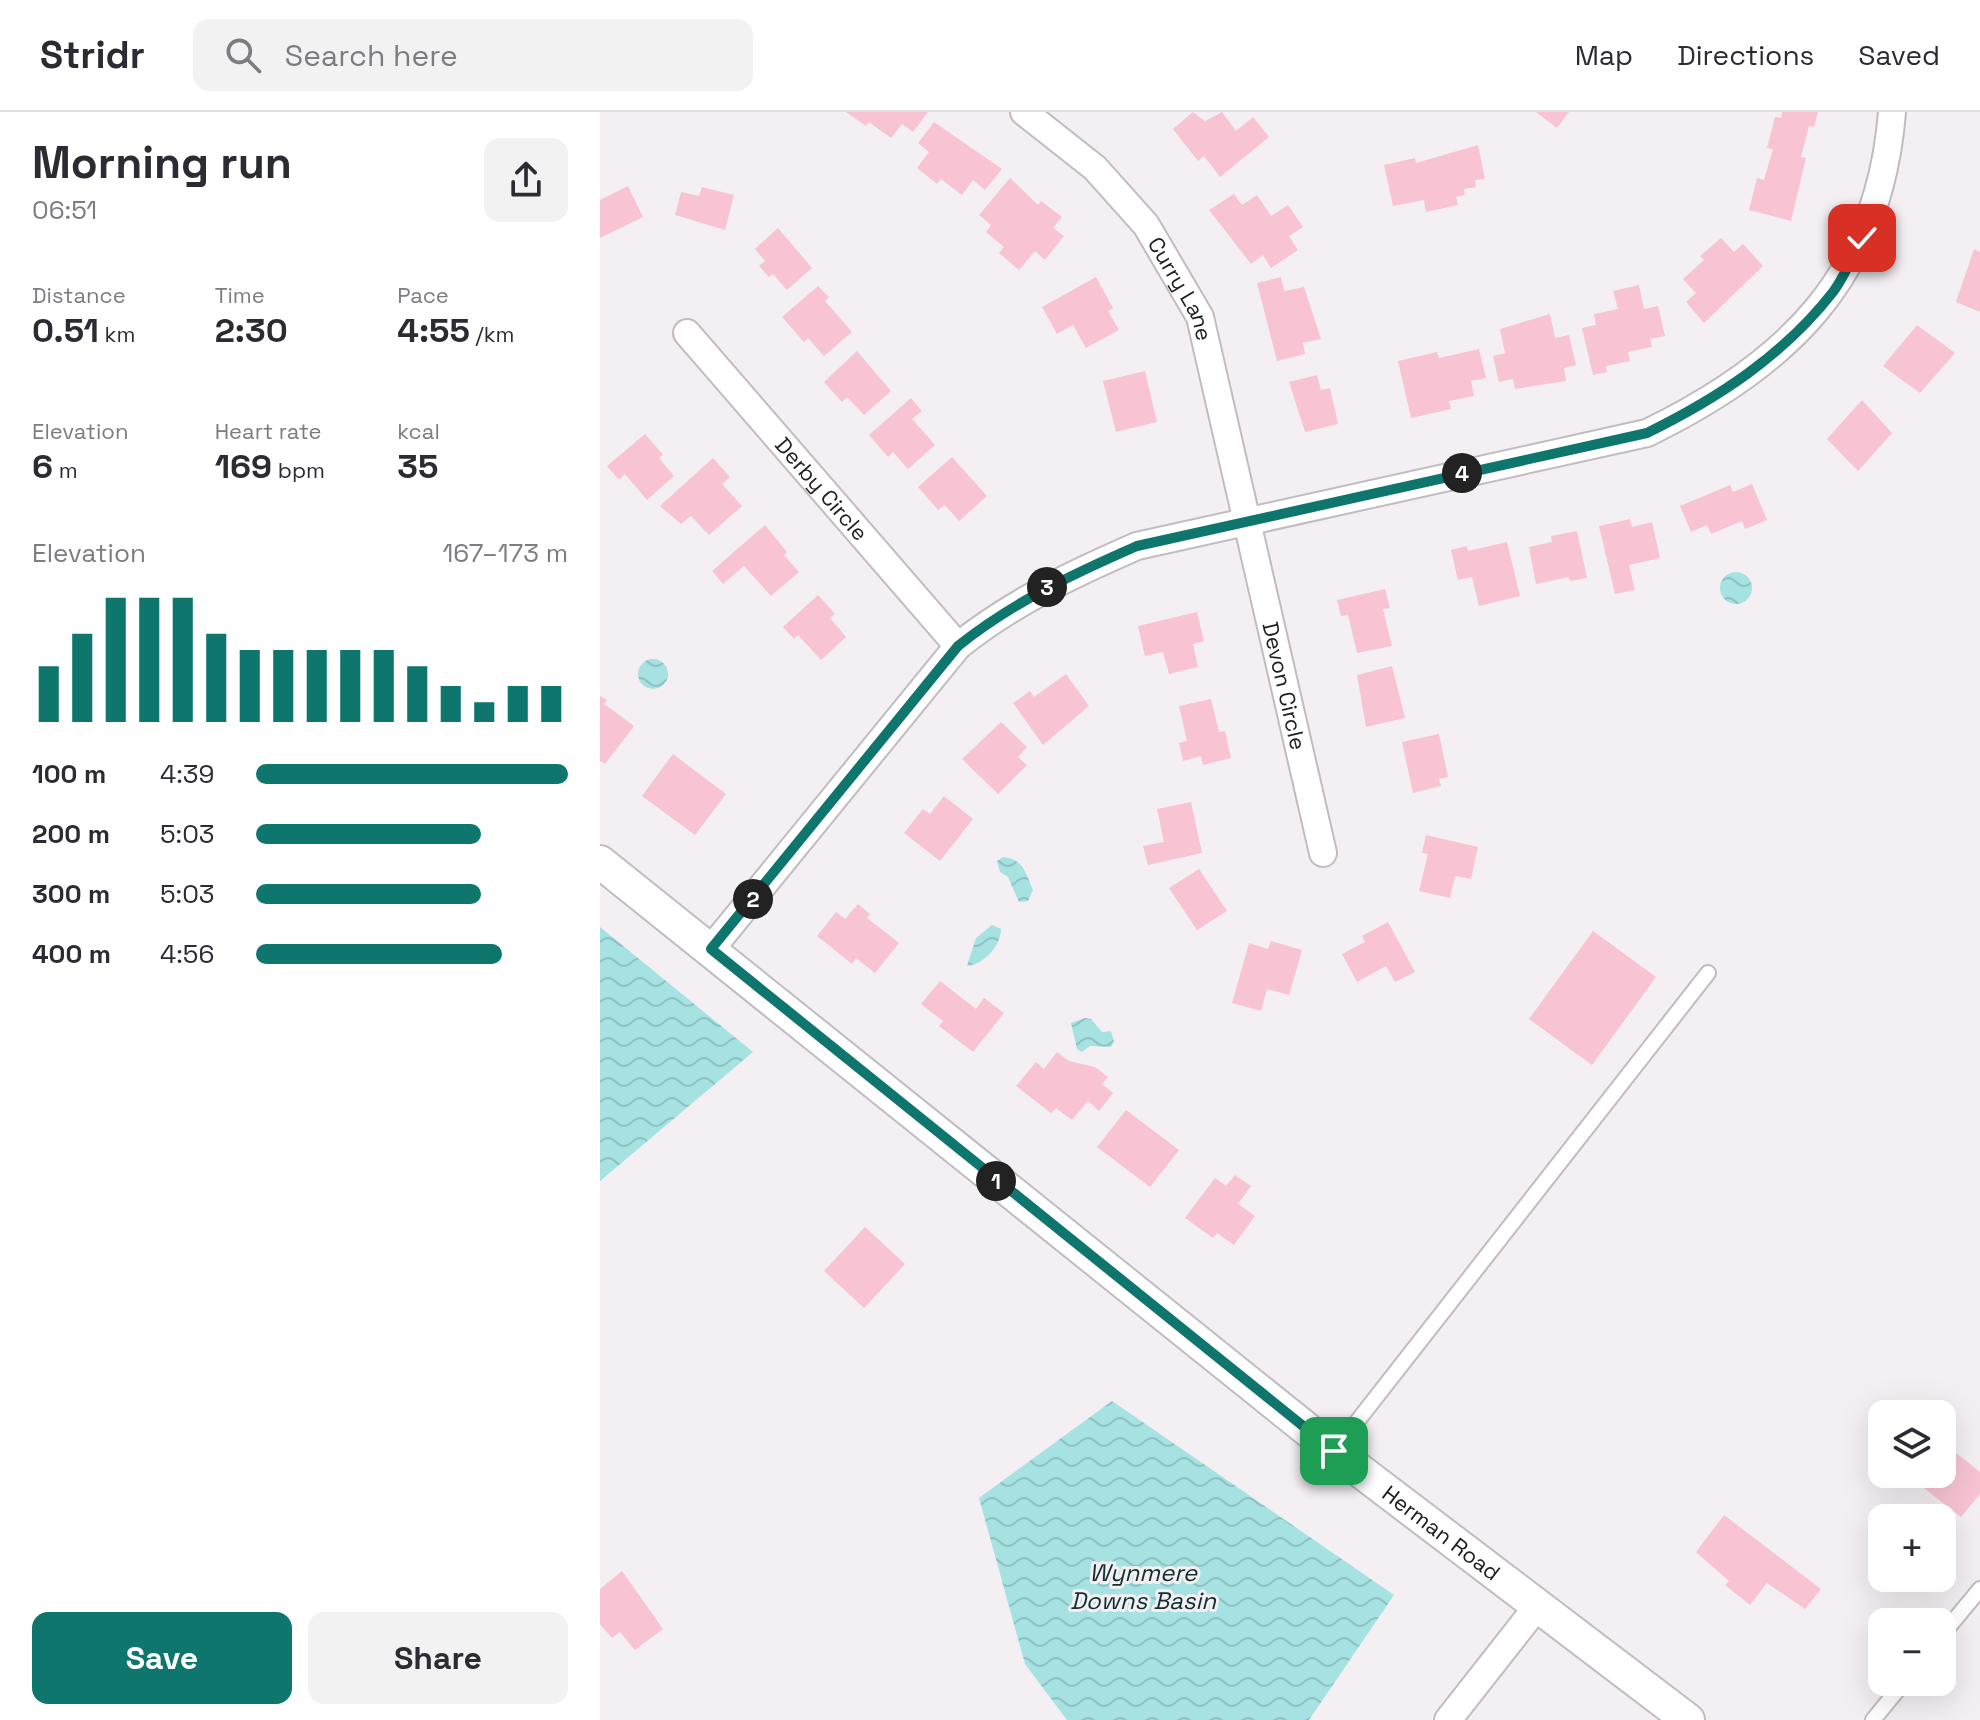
<!DOCTYPE html>
<meta charset="utf-8">
<style>
:root{--surface:#fff;--page:#f2f2f3;--text:#2b2b33;--muted:#7c7c81;--line:#e1e1e2;--accent:#0f766e}
body{margin:0;font-family:"Space Grotesk",sans-serif;background:var(--page);color:var(--text);height:100vh;display:flex;flex-direction:column;font-size:30px;white-space:nowrap}
*{box-sizing:border-box;margin:0}
p{font-size:26px;color:var(--muted)}
.icon{flex:none;width:44px;height:44px;fill:none;stroke:currentColor;stroke-width:2;stroke-linecap:round;stroke-linejoin:round}
.map{position:relative;flex:1;overflow:hidden}
.panel{display:flex;flex-direction:column;background:var(--surface);width:600px}
.panel>*{flex:none}
.fabs{position:absolute;left:1268px;top:1288px;display:grid;gap:16px}
.fabs a{display:grid;place-items:center;width:88px;height:88px;border-radius:16px;background:var(--surface);box-shadow:0 8px 32px #0002;font-size:40px}
.pin{position:absolute;display:grid;place-items:center;width:68px;height:68px;color:#fff;margin:-34px;border-radius:16px;box-shadow:0 4px 12px #0006}
.km{position:absolute;width:40px;height:40px;margin:-20px;border-radius:50%;background:#222;color:#fff;font-size:22px;line-height:40px;text-align:center}
.round{display:grid;place-items:center;flex:none;width:84px;height:84px;border-radius:16px;background:var(--page)}
.headline{display:flex;align-items:center;justify-content:space-between;height:136px;padding:0 32px}
h1{font-size:44px;font-weight:700;line-height:60px}
.metrics{display:grid;grid-template-columns:repeat(3,1fr);gap:12px;height:136px;padding:8px 32px}
.metrics div{display:grid;align-content:center}
.metrics b{font-size:34px;font-weight:700}
.metrics small{font-size:22px;font-weight:400}
.metrics p{font-size:22px}
.chart{height:224px;padding:16px 32px}
.chart p{display:flex;justify-content:space-between}
.chart svg{width:100%;height:144px;margin-top:8px;stroke:var(--accent);stroke-width:6}
.cta{display:flex;gap:16px;margin-top:auto;padding:16px 32px}
.cta a{flex:1;height:92px;border-radius:16px;background:var(--accent);color:#fff;font-size:32px;font-weight:700;line-height:92px;text-align:center}
.cta a+a{background:var(--page);color:var(--text)}
ul{padding:0 32px;list-style:none;font-size:26px}
li{display:grid;grid-template-columns:128px 96px 1fr;align-items:center;height:60px}
li i{height:20px;border-radius:10px;background:var(--accent)}
header{display:flex;align-items:center;gap:48px;box-sizing:border-box;height:112px;padding:0 40px;background:var(--surface);border-bottom:2px solid var(--line)}
header strong{font-size:38px}
nav{display:flex;gap:44px;margin-inline-start:auto;font-size:28px}
.search{width:560px;height:72px;background:var(--page);display:flex;align-items:center;gap:20px;box-sizing:border-box;padding:0 28px;border-radius:16px;color:var(--muted);font-size:30px}
main{display:flex;flex:1;min-height:0}
.map>svg:first-child{display:block}
.water{fill:url(#water-waves)}
.building{fill:#f8c4d3}
.lines{fill:none;stroke-linecap:round;stroke-linejoin:round}
.service-casing{stroke:#c0bcc0;stroke-width:18}
.minor-casing{stroke:#c0bcc0;stroke-width:30}
.tertiary-casing{stroke:#c0bcc0;stroke-width:36}
.service{stroke:#fff;stroke-width:14}
.minor{stroke:#fff;stroke-width:26}
.tertiary{stroke:#fff;stroke-width:32}
.route-casing{stroke:#fff;stroke-width:16}
.route{stroke:#0f766e;stroke-width:10}
.labels{text-anchor:middle;dominant-baseline:central;stroke-width:6;stroke-linejoin:round;paint-order:stroke}
.street-label{font-size:22px;fill:#1f1d1f;stroke:#f3eff3}
.water-label{font-size:24px;font-style:italic;fill:#102f2f;stroke:#f3eff3}
</style>
<header>
<strong>Stridr</strong>
<div class="search"><svg class="icon" aria-label="search" viewBox="0 0 24 24"><circle cx="10" cy="10" r="6"/><path d="M15 15l6 6"/></svg>Search here</div>
<nav><a>Map</a><a>Directions</a><a>Saved</a></nav>
</header>
<main>
<section class="panel">
<div class="headline"><div><h1>Morning run</h1><p>06:51</p></div><a class="round"><svg class="icon" aria-label="share" viewBox="0 0 24 24"><path d="M12 15V3M7 8l5-5 5 5M5 13v7h14v-7"/></svg></a></div>
<div class="metrics">
<div><p>Distance</p><b>0.51<small> km</small></b></div>
<div><p>Time</p><b>2:30</b></div>
<div><p>Pace</p><b>4:55<small> /km</small></b></div>
</div>
<div class="metrics">
<div><p>Elevation</p><b>6<small> m</small></b></div>
<div><p>Heart rate</p><b>169<small> bpm</small></b></div>
<div><p>kcal</p><b>35</b></div>
</div>
<div class="chart"><p><span>Elevation</span>167–173 m</p>
<svg viewBox="0 0 160 44" preserveAspectRatio="none"><path d="M5 44V27M15 44V17M25 44V6M35 44V6M45 44V6M55 44V17M65 44V22M75 44V22M85 44V22M95 44V22M105 44V22M115 44V27M125 44V33M135 44V38M145 44V33M155 44V33"/></svg>
</div>
<ul>
<li><b>100 m</b>4:39<i style="width:100%"></i></li>
<li><b>200 m</b>5:03<i style="width:72%"></i></li>
<li><b>300 m</b>5:03<i style="width:72%"></i></li>
<li><b>400 m</b>4:56<i style="width:79%"></i></li>
</ul>
<div class="cta"><a>Save</a><a>Share</a></div>
</section>
<div class="map">
<svg width="1380" height="1608" viewBox="0 0 1380 1608">
<defs>
<pattern id="water-waves" width="16" height="10" patternUnits="userSpaceOnUse" patternTransform="scale(2)"><rect width="16" height="10" fill="#a6e2e2"/><path d="M0 5q4-4 8 0t8 0" fill="none" stroke="#8ec1c1"/></pattern>
</defs>
<rect width="100%" height="100%" fill="#f3eff3"/>
<g class="water">
<circle cx="1136" cy="476" r="16"/>
<circle cx="53" cy="562" r="15"/>
<path d="M403,745C423,747 425,759 433,778L428,789L419,790L408,765L400,760L397,749Z"/>
<path d="M392,813L401,817C401,834 383,853 367,854L376,826Z"/>
<path d="M0,815L153,940L0,1069Z"/>
<path d="M485,906L491,907L502,920L511,919L514,929L511,935L490,934L482,940L477,937L471,911Z"/>
<path d="M512,1289L794,1483L709,1608H467L425,1552L379,1386Z"/>
</g>
<g class="building">
<path d="M246,0H328L313,20L302,12L291,26L269,10L266,14Z"/>
<path d="M593,0L605,9L622,0L636,19L653,5L669,25L620,65L604,44L598,49L573,17Z"/>
<path d="M936,0H969L957,16Z"/>
<path d="M1182,0H1218L1214,15L1209,14L1201,45L1206,46L1191,109L1149,98L1157,66L1164,68L1173,37L1167,36L1175,5L1181,6Z"/>
<path d="M334,10L402,57L385,78L373,68L362,83L341,67L337,72L317,56L329,40L318,31Z"/>
<path d="M878,33L885,67L875,68L876,75L864,77L865,83L856,85L858,93L826,100L824,88L793,94L784,53L815,46L816,51Z"/>
<path d="M410,66L438,93L441,89L462,105L453,116L464,124L445,148L435,139L419,158L399,141L404,135L386,120L391,113L379,103Z"/>
<path d="M28,74L43,105L0,126V88Z"/>
<path d="M102,75L134,83L125,118L75,103L81,80L99,84Z"/>
<path d="M634,82L642,93L657,83L671,104L688,93L703,115L689,124L698,138L671,156L663,143L651,152L609,98Z"/>
<path d="M178,116L212,156L187,178L173,162L169,165L159,154L165,149L155,137Z"/>
<path d="M1121,126L1134,140L1143,132L1163,154L1104,211L1086,190L1096,181L1083,167L1104,148L1100,144Z"/>
<path d="M1374,137L1380,140V200L1356,190Z"/>
<path d="M496,165L513,196L508,199L519,218L486,236L473,213L457,222L442,195Z"/>
<path d="M681,165L684,179L704,175L721,227L703,231L705,242L677,249L657,171Z"/>
<path d="M1039,173L1044,197L1058,194L1065,224L1050,227L1052,235L1028,240L1030,249L1006,254L1007,260L993,263L982,216L996,213L994,202L1018,197L1013,179Z"/>
<path d="M218,174L229,185L225,189L252,220L224,244L208,226L204,230L182,205Z"/>
<path d="M950,202L955,226L969,223L976,253L964,256L966,269L915,277L913,267L899,270L893,244L905,241L900,217Z"/>
<path d="M1317,213L1355,241L1320,281L1283,254Z"/>
<path d="M879,237L886,266L871,269L874,284L849,289L851,297L811,306L798,249L837,240L839,246Z"/>
<path d="M257,239L291,279L264,303L247,285L242,290L224,270Z"/>
<path d="M545,259L557,310L516,320L503,269Z"/>
<path d="M717,263L721,278L730,276L738,312L705,320L689,270Z"/>
<path d="M311,286L322,299L312,307L335,333L308,357L293,340L288,345L269,323Z"/>
<path d="M1262,288L1292,321L1258,359L1227,327Z"/>
<path d="M45,322L63,343L59,346L74,364L47,388L25,362L19,368L7,354Z"/>
<path d="M352,345L387,384L359,409L345,393L338,398L318,375Z"/>
<path d="M113,346L130,365L122,372L142,394L109,423L91,404L81,412L60,394Z"/>
<path d="M1152,372L1167,408L1145,417L1142,409L1111,422L1107,413L1091,420L1080,394L1130,373L1133,380Z"/>
<path d="M1030,407L1032,415L1052,410L1060,446L1029,453L1035,478L1015,482L999,414Z"/>
<path d="M165,413L187,440L184,443L199,460L171,484L144,454L123,472L112,459Z"/>
<path d="M977,419L987,466L970,469L969,465L936,472L929,435L952,430L951,424Z"/>
<path d="M907,430L920,484L879,494L872,465L858,468L851,438L867,434L868,439Z"/>
<path d="M785,477L790,496L783,497L792,534L757,541L748,503L741,504L737,488Z"/>
<path d="M218,483L235,502L230,506L246,525L221,548L198,523L194,527L183,515Z"/>
<path d="M597,500L604,529L593,532L598,555L569,562L563,540L545,544L538,514Z"/>
<path d="M792,554L805,606L766,615L757,563Z"/>
<path d="M466,562L489,594L443,633L413,591L430,579L434,585Z"/>
<path d="M0,584L7,588L4,592L34,614L5,652L0,649Z"/>
<path d="M611,587L619,620L625,619L631,646L603,653L601,644L583,649L579,631L587,629L579,594Z"/>
<path d="M401,610L427,635L418,645L427,653L398,682L362,647Z"/>
<path d="M839,622L848,665L839,667L841,674L813,681L802,630Z"/>
<path d="M73,642L126,682L95,723L42,684Z"/>
<path d="M344,684L373,707L340,749L304,721L323,697L330,702Z"/>
<path d="M591,690L602,741L548,753L543,734L564,730L557,697Z"/>
<path d="M826,723L878,735L871,767L855,764L850,786L819,779L828,742L822,741Z"/>
<path d="M599,757L627,799L597,818L569,776Z"/>
<path d="M258,792L270,802L267,806L299,831L275,861L256,846L252,852L217,824L236,800L245,807Z"/>
<path d="M788,810L815,860L795,870L786,854L757,870L742,842L765,830L762,824Z"/>
<path d="M993,819L1056,865L992,953L929,907Z"/>
<path d="M671,829L702,838L689,883L667,877L661,899L632,891L649,831L668,837Z"/>
<path d="M340,869L376,897L384,886L404,901L373,940L339,914L343,909L321,892Z"/>
<path d="M457,940L469,949L495,955L508,965L502,972L513,981L499,999L488,989L472,1008L456,996L451,1001L416,974L436,950L444,957Z"/>
<path d="M526,998L579,1038L550,1075L497,1035Z"/>
<path d="M635,1063L651,1074L638,1092L655,1104L634,1133L617,1121L613,1126L585,1106L615,1066L626,1074Z"/>
<path d="M265,1115L305,1152L264,1196L224,1159Z"/>
<path d="M1342,1330L1380,1360V1382L1361,1405L1306,1362H1342Z"/>
<path d="M1124,1403L1221,1477L1205,1497L1167,1471L1150,1493L1125,1473L1129,1469L1096,1440Z"/>
<path d="M22,1459L63,1517L35,1538L20,1520L12,1526L0,1512V1477Z"/>
</g>
<g class="lines">
<g class="service-casing">
<g id="service">
<path d="M734,1339L1108,861"/>
<path d="M1342,1523L1380,1477"/>
<path d="M1273,1608L1304,1570"/>
</g>
</g>
<g class="minor-casing">
<g id="minor">
<path id="s1" d="M424,0L495,56L546,113L600,205L723,741"/>
<path id="s2" d="M87,221L358,534"/>
<path d="M111,837L358,534C413,490 473,462 537,434L1047,321C1189,252 1279,164 1292,0"/>
<path d="M848,1608L936,1496"/>
</g>
</g>
<g class="tertiary-casing">
<g id="tertiary">
<path id="s3" d="M0,750L734,1339L1088,1608"/>
</g>
</g>
<use href="#service" class="service"/>
<use href="#minor" class="minor"/>
<use href="#tertiary" class="tertiary"/>
</g>
<g class="lines">
<g class="route-casing">
<path id="route" d="M734,1339L111,837L358,534C413,490 473,462 537,434L1047,321C1118,286 1183,244 1233,180C1245,164 1253,143 1262,126"/>
</g>
<use href="#route" class="route"/>
</g>
<g class="labels">
<g class="street-label">
<text stroke="none"><textPath href="#s1" startOffset="240">Curry Lane</textPath></text>
<text stroke="none"><textPath href="#s2" startOffset="206">Derby Circle</textPath></text>
<text stroke="none"><textPath href="#s1" startOffset="652">Devon Circle</textPath></text>
<text stroke="none"><textPath href="#s3" startOffset="1076">Herman Road</textPath></text>
</g>
<g class="water-label">
<text x="543" y="1460">Wynmere<tspan x="543" dy="28">Downs Basin</tspan></text>
</g>
</g>
</svg>
<div class="fabs">
<a><svg class="icon" aria-label="layers" viewBox="0 0 24 24"><path d="M12 4l9 5-9 5-9-5zM3 14l9 5 9-5"/></svg></a>
<a>+</a>
<a>−</a>
</div>
<div class="pin" style="left:734px;top:1339px;background:#1e9e55"><svg class="icon" aria-label="arrive" viewBox="0 0 24 24"><path d="M6 21V4h12l-3 4 3 4H6"/></svg></div>
<div class="pin" style="left:1262px;top:126px;background:#d93025"><svg class="icon" aria-label="check" viewBox="0 0 24 24"><path d="M5 12l5 5 9-10"/></svg></div>
<b class="km" style="left:396px;top:1069px">1</b>
<b class="km" style="left:153px;top:787px">2</b>
<b class="km" style="left:447px;top:475px">3</b>
<b class="km" style="left:862px;top:361px">4</b>
</div>
</main>
